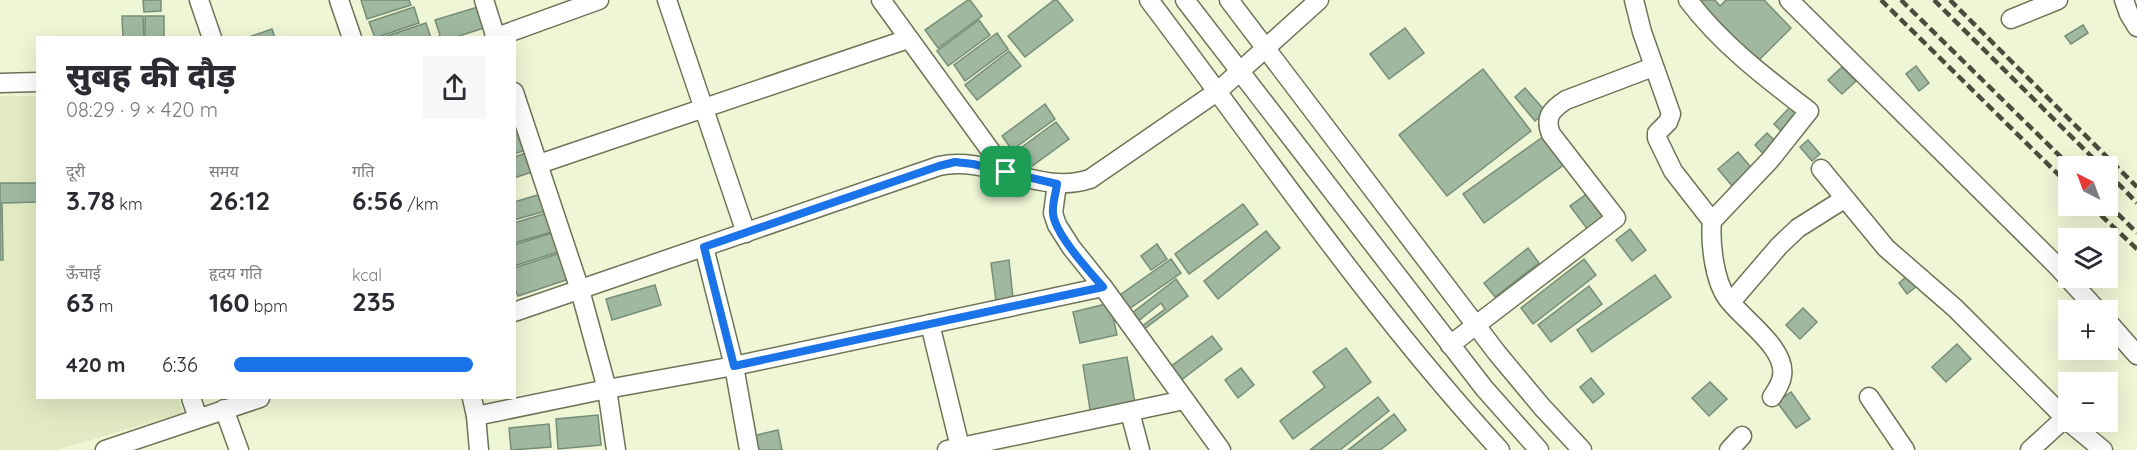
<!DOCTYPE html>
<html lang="hi">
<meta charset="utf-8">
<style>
:root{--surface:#fff;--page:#f7f7f7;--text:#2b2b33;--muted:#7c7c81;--accent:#1a73e8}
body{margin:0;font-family:Quicksand,"Noto Sans Devanagari",sans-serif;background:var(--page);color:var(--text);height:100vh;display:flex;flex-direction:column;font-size:22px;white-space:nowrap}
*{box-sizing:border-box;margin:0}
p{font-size:20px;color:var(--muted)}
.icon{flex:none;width:33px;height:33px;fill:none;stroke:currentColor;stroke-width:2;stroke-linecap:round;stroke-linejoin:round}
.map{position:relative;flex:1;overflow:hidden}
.details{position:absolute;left:36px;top:36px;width:480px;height:363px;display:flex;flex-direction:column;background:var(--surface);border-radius:0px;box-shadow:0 6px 24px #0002}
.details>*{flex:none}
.needle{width:39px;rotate:318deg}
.controls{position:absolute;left:2058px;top:156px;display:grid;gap:12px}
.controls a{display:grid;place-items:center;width:60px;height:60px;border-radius:0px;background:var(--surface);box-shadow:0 6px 24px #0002;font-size:30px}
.pin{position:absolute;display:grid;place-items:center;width:51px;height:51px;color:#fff;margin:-26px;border-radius:12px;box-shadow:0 3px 9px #0006}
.round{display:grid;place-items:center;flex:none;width:63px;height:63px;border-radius:0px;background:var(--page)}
.head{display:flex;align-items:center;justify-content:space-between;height:102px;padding:0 30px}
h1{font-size:33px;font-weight:800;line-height:45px}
.metrics{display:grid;grid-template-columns:repeat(3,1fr);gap:9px;height:102px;padding:6px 30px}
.metrics div{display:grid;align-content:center}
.metrics b{font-size:26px;font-weight:800}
.metrics small{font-size:16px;font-weight:400}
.metrics p{font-size:16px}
ul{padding:0 30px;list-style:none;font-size:20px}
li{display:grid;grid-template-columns:96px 72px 1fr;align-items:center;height:45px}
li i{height:15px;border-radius:8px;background:var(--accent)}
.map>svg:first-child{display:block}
.built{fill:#e1eac2}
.building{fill:#a0b8a0;stroke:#768d77;stroke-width:1.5}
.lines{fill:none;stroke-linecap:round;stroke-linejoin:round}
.minor-casing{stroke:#6d7457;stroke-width:21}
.minor{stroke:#fff;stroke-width:18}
.rail{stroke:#494d3c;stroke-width:4.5;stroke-dasharray:9 4.5;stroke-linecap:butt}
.route-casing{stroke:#fff;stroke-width:12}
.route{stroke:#1a73e8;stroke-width:8}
</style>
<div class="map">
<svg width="2137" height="450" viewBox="0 0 2137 450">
<rect width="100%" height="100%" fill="#eef6d5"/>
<path class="built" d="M0,96H37L38,398H178L183,413L56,450H0Z"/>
<g class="building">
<path d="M143,0H161V11L144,12Z"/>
<path d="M361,0H409L411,5L367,19Z"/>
<path d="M968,0H970L982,16L938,48L925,30Z"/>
<path d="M1054,0H1057L1073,20L1025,57L1008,36Z"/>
<path d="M1703,0H1715L1720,6L1726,0H1764L1791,28L1756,63L1698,5Z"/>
<path d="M414,7L419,23L375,38L369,22Z"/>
<path d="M478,7L484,28L453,38H437L440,35L435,20Z"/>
<path d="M122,16H143L144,38H123Z"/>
<rect x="145" y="16" width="19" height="22"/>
<path d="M979,20L990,35L948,66L937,51Z"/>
<path d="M426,23L431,38H381Z"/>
<path d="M2083,25L2088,33L2071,44L2065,36Z"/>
<path d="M1405,28L1424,53L1389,79L1370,54Z"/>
<path d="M272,29L275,38H246Z"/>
<path d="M997,33L1008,49L965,81L954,65Z"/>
<path d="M1009,51L1021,66L977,100L965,85Z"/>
<path d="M1916,66L1929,83L1919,91L1906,74Z"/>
<path d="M1842,67L1856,81L1842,94L1828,80Z"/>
<path d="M1483,69L1531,131L1447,196L1399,135Z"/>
<path d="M1525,88L1546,112L1535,121L1515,97Z"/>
<path d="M1045,104L1055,119L1012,150L1002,136Z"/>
<path d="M1790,107L1800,117L1783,133L1774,124Z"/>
<path d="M1056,122L1069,139L1024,172L1011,155Z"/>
<path d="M524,132L529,149L514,154V135Z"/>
<path d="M1767,133L1779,145L1766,157L1755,145Z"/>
<path d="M1544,136L1565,164L1484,223L1463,194Z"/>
<path d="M1808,140L1820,154L1812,161L1800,147Z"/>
<path d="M1738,152L1754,171L1733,187L1718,169Z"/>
<path d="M526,153L532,172L514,178V157Z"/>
<path d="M0,183H38V202L2,203L3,260H0Z"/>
<path d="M1588,193L1606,217L1588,230L1570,206Z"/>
<path d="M541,194L546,211L514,220V202Z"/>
<path d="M1243,204L1258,224L1189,274L1175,254Z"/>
<path d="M547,213L552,232L514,243V223Z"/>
<path d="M1630,229L1646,250L1632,261L1616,240Z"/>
<path d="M1266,231L1280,248L1218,299L1204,281Z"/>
<path d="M555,232L561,251L514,266V245Z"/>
<path d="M1157,244L1167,259L1151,270L1141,256Z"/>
<path d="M1528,248L1539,263L1495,297L1484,283Z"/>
<path d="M563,252L572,278L518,296L514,287V268Z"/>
<path d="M1171,259L1181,273L1126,311L1117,297Z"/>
<path d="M1584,259L1596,275L1533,324L1521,308Z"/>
<path d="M1009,260L1013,298L996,301L991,263Z"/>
<path d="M1655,275L1671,297L1592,352L1577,330Z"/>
<path d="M1908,275L1917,286L1907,294L1899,283Z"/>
<path d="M1176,279L1188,296L1143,330L1141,327L1165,309L1161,303L1137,322L1131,314Z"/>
<path d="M655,285L661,305L612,320L606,299Z"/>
<path d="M1589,286L1602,304L1551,342L1538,325Z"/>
<path d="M1110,303L1117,335L1080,343L1073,312Z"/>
<path d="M1803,308L1817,322L1800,339L1786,325Z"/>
<path d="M1212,336L1222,349L1180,381L1170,367Z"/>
<path d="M1957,344L1971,359L1946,382L1932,367Z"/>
<path d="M1346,348L1371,382L1293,439L1280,421L1325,387L1313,372Z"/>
<path d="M1127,357L1136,409L1091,416L1083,365Z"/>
<path d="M1241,368L1254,385L1238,398L1225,380Z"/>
<path d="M1591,378L1604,394L1593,403L1580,387Z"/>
<path d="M1710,382L1727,399L1709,416L1692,398Z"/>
<path d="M1791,392L1810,419L1796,428L1777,402Z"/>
<path d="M1378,397L1389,411L1340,450H1310Z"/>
<path d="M1394,414L1406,430L1380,450H1348Z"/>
<path d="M598,415L601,445L558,449L556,419Z"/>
<path d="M549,424L551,447L511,450L509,428Z"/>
<path d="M778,430L782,450H756L753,436Z"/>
</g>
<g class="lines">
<g class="minor-casing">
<g id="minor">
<path d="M199,0L212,38"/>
<path d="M339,0L352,38"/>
<path d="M484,0L496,38"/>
<path d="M667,0L746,233"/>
<path d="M881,0L1006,172"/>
<path d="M1149,0C1264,152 1371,310 1500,450"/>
<path d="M1185,0L1484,388L1539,450"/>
<path d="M1229,0L1497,353L1542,407L1582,450"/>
<path d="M1634,0L1642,32L1671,114L1668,122L1657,133V138L1673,171L1712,221"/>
<path d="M1688,0C1721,44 1766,78 1809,111L1770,160L1712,221C1710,242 1714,280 1727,298C1742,319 1787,348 1782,376C1781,384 1776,391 1772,397"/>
<path d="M1789,0L2057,266L2097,310"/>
<path d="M2124,0L2129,14L2137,27"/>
<path d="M2011,19L2058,0"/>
<path d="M494,38L599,0"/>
<path d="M0,83L38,82"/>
<path d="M514,92L580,290L607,389L616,450"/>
<path d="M539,164L908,39"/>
<path d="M1821,169L1886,248L1955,308L2068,421"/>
<path d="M1057,184L1053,213L1057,225L1071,247L1103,287L1221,450"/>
<path d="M704,247L734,366L749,450"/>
<path d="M1731,302L1779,246L1798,228L1844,199"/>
<path d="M514,312L939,166C991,155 1038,196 1090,179L1218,91L1319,0"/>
<path d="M2108,322L2137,355"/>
<path d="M930,324L960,447"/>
<path d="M1450,345L1616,218L1551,134C1544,117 1552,109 1566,100L1653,67"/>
<path d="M1869,397L1905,450"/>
<path d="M191,398L198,418"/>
<path d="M472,398L476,416L479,450"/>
<path d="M224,409L239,450"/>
<path d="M1130,412L1140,450"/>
<path d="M476,416L607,389L734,366L1103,287"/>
<path d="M2069,422L2103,450"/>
<path d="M105,450L260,398"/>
<path d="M947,450L1184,400"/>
<path d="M1729,450L1742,436"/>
<path d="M2030,450L2065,418"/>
</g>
</g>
<use href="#minor" class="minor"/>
<g class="rail">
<path d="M1881,0L2068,184"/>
<path d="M1901,0L2070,166"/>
<path d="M1934,0L2101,166"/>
<path d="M1950,0L2137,187"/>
<path d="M2108,173L2137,203"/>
<path d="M2108,204L2137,233"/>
<path d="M2091,206L2137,249"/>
</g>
</g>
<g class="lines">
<g class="route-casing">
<path id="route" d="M955,162L973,164L1057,184C1056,193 1052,204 1053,213C1054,233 1089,271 1103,287L734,366L704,247L939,166Z"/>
</g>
<use href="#route" class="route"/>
</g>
</svg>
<div class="controls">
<a><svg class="needle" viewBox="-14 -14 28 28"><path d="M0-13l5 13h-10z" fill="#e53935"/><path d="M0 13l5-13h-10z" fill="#7c7c81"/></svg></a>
<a><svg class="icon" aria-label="layers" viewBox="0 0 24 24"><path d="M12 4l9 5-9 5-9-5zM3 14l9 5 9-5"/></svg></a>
<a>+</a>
<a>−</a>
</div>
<div class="pin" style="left:1006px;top:172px;background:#1e9e55"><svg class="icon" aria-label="arrive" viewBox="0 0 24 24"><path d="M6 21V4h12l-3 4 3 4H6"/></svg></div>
<section class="details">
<div class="head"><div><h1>सुबह की दौड़</h1><p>08:29 · 9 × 420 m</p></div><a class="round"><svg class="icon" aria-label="share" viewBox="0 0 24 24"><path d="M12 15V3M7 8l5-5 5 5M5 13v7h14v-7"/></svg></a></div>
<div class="metrics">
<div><p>दूरी</p><b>3.78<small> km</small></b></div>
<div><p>समय</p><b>26:12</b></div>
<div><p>गति</p><b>6:56<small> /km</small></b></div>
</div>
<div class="metrics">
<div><p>ऊँचाई</p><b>63<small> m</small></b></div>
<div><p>हृदय गति</p><b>160<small> bpm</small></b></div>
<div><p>kcal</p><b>235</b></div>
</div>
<ul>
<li><b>420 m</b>6:36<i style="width:95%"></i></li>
</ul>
</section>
</div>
